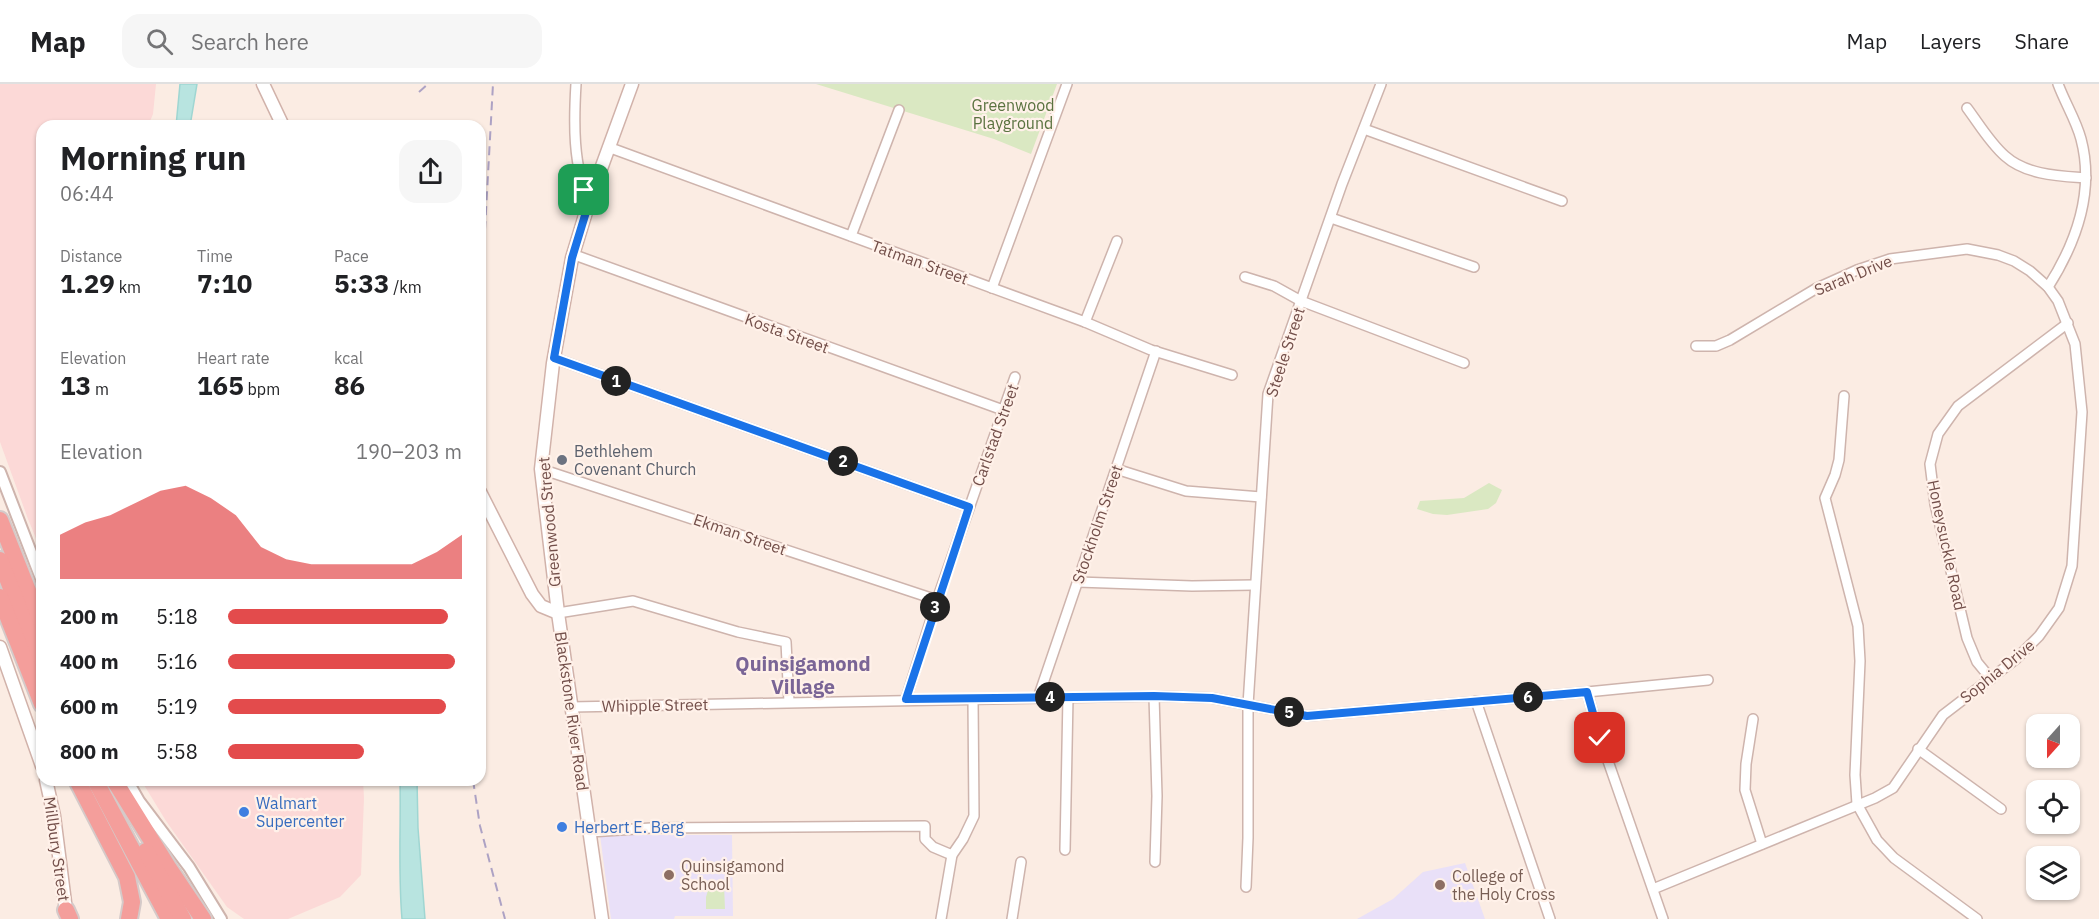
<!DOCTYPE html>
<meta charset="utf-8">
<style>
:root{--surface:#fff;--page:#f6f6f6;--text:#202124;--muted:#757577;--line:#e0e0e0;--accent:#e34b4c}
body{margin:0;font-family:"IBM Plex Sans",sans-serif;background:var(--page);color:var(--text);height:100vh;display:flex;flex-direction:column;font-size:22px;white-space:nowrap}
*{box-sizing:border-box;margin:0}
p{font-size:20px;color:var(--muted)}
.icon{flex:none;width:33px;height:33px;fill:none;stroke:currentColor;stroke-width:2;stroke-linecap:round;stroke-linejoin:round}
.map{position:relative;flex:1;overflow:hidden}
.panel{position:absolute;left:36px;top:36px;width:450px;height:666px;display:flex;flex-direction:column;background:var(--surface);border-radius:18px;box-shadow:0 2px 4px #0004}
.panel>*{flex:none}
.needle{width:39px;rotate:201deg}
.controls{position:absolute;left:2026px;top:630px;display:grid;gap:12px}
.controls a{display:grid;place-items:center;width:54px;height:54px;border-radius:12px;background:var(--surface);box-shadow:0 2px 4px #0004;font-size:30px}
.pin{position:absolute;display:grid;place-items:center;width:51px;height:51px;color:#fff;margin:-26px;border-radius:12px;box-shadow:0 3px 9px #0006}
.km{position:absolute;width:30px;height:30px;margin:-15px;border-radius:50%;background:#222;color:#fff;font-size:16px;line-height:30px;text-align:center}
.round{display:grid;place-items:center;flex:none;width:63px;height:63px;border-radius:18px;background:var(--page)}
.overview{display:flex;align-items:center;justify-content:space-between;height:102px;padding:0 24px}
h1{font-size:33px;font-weight:800;line-height:45px}
.metrics{display:grid;grid-template-columns:repeat(3,1fr);gap:9px;height:102px;padding:6px 24px}
.metrics div{display:grid;align-content:center}
.metrics b{font-size:26px;font-weight:800}
.metrics small{font-size:16px;font-weight:400}
.metrics p{font-size:16px}
.chart{height:168px;padding:12px 24px}
.chart p{display:flex;justify-content:space-between}
.chart svg{width:100%;height:108px;margin-top:6px;fill:var(--accent);opacity:.7}
ul{padding:0 24px;list-style:none;font-size:20px}
li{display:grid;grid-template-columns:96px 72px 1fr;align-items:center;height:45px}
li i{height:15px;border-radius:8px;background:var(--accent)}
header{display:flex;align-items:center;gap:36px;box-sizing:border-box;height:84px;padding:0 30px;background:var(--surface);border-bottom:2px solid var(--line)}
header strong{font-size:28px}
nav{display:flex;gap:33px;margin-inline-start:auto;font-size:21px}
.search{width:420px;height:54px;background:var(--page);display:flex;align-items:center;gap:15px;box-sizing:border-box;padding:0 21px;border-radius:18px;color:var(--muted);font-size:22px}
.map>svg:first-child{display:block}
.commercial{fill:#fcd9d7}
.education{fill:#e9e0f8}
.green{fill:#dae8c2}
.water{fill:#b8e4e0;stroke:#9fd6d2;stroke-width:1.5}
.lines{fill:none;stroke-linecap:round;stroke-linejoin:round}
.minor-casing{stroke:#ceb4ad;stroke-width:12}
.tertiary-casing{stroke:#ceb4ad;stroke-width:14}
.secondary-casing{stroke:#d1b2aa;stroke-width:15}
.motorway-casing{stroke:#d5cac9;stroke-width:20}
.minor{stroke:#fff;stroke-width:9}
.tertiary{stroke:#fff;stroke-width:10}
.secondary{stroke:#fff;stroke-width:12}
.motorway{stroke:#f49e9b;stroke-width:16}
.rail{stroke:#ada2c4;stroke-width:2;stroke-dasharray:9 6;stroke-linecap:butt}
.route-casing{stroke:#fff;stroke-width:12}
.route{stroke:#1a73e8;stroke-width:8}
.worship-dot{fill:#6b7280;stroke:#fff1e9;stroke-width:2}
.shop-dot{fill:#3f7fe0;stroke:#fff1e9;stroke-width:2}
.education-dot{fill:#8d6e63;stroke:#fff1e9;stroke-width:2}
.labels{text-anchor:middle;dominant-baseline:central;stroke-width:4.5;stroke-linejoin:round;paint-order:stroke}
.park-label{font-size:16px;fill:#5a7340;stroke:#fff1e9}
.street-label{font-size:16px;fill:#734f4a;stroke:#fff1e9}
.worship-label{font-size:16px;fill:#5b616d;stroke:#fff1e9;text-anchor:start}
.shop-label{font-size:16px;fill:#366cbe;stroke:#fff1e9;text-anchor:start}
.education-label{font-size:16px;fill:#785e54;stroke:#fff1e9;text-anchor:start}
.quarter-label{font-size:20px;font-weight:bold;fill:#7a6596;stroke:#fff1e9}
</style>
<header>
<strong>Map</strong>
<div class="search"><svg class="icon" aria-label="search" viewBox="0 0 24 24"><circle cx="10" cy="10" r="6"/><path d="M15 15l6 6"/></svg>Search here</div>
<nav><a>Map</a><a>Layers</a><a>Share</a></nav>
</header>
<div class="map">
<svg width="2099" height="835" viewBox="0 0 2099 835">
<rect width="100%" height="100%" fill="#fbece3"/>
<g class="commercial">
<path d="M0,0H156L153,30L148,42H42V469L28,435L0,358Z"/>
<path d="M141,696H363L364,714L361,791L340,813L288,835H244L227,823L166,737Z"/>
</g>
<g class="education">
<path d="M600,751H732L733,832H675L674,835H611Z"/>
<path d="M1465,779L1485,835H1357L1393,815L1423,788Z"/>
</g>
<g class="green">
<path d="M816,0H1057L1031,70L994,55Z"/>
<path d="M1489,399L1502,406L1496,419L1488,425L1447,431L1433,430L1417,425L1420,417L1464,414Z"/>
<path d="M724,801L725,825H706V813L709,803Z"/>
</g>
<g class="water">
<path d="M180,0H197L190,42H176Z"/>
<path d="M400,696H417L418,744L425,835H402C398,789 401,742 400,696Z"/>
</g>
<g class="lines">
<g class="minor-casing">
<g id="minor">
<path d="M576,0C574,33 572,86 590,115"/>
<path d="M1967,24C1979,40 1990,59 2005,72C2026,91 2059,92 2086,94"/>
<path d="M1364,45L1562,117"/>
<path d="M608,63L1085,238L1151,266L1232,291"/>
<path d="M1331,134L1474,183"/>
<path d="M851,152L899,26"/>
<path d="M572,170L1003,326"/>
<path d="M1245,193L1274,202L1301,217L1464,279"/>
<path d="M2048,203C2076,159 2095,108 2081,55C2076,36 2065,19 2058,0"/>
<path d="M992,204L1067,0"/>
<path d="M1085,238L1117,157"/>
<path d="M554,274L969,423"/>
<path d="M1844,312L1839,376L1835,391L1825,414L1858,542L1860,577L1855,691L1857,720L1877,756L1894,774L1977,835"/>
<path d="M541,385L937,516"/>
<path d="M1116,385L1186,407L1261,413"/>
<path d="M1078,498L1192,502L1254,501"/>
<path d="M558,529L633,517L738,548L786,558L789,618"/>
<path d="M1991,595L1977,578L1967,554L1935,420L1930,380L1938,350L1958,322L2068,239"/>
<path d="M1587,608L1600,654L1663,835"/>
<path d="M1154,612L1157,712L1155,778"/>
<path d="M1038,614L1156,267"/>
<path d="M906,615L937,516L1015,293"/>
<path d="M1476,617L1550,835"/>
<path d="M571,623L1154,612L1212,614L1307,632L1587,608L1708,596"/>
<path d="M1753,635L1746,680L1745,706L1762,760"/>
<path d="M1918,665L2001,725"/>
<path d="M590,748L651,744L925,742V755L933,763L952,771"/>
<path d="M1065,766L1068,613"/>
<path d="M1246,803L1248,754V621L1268,310L1342,100L1381,0"/>
<path d="M1653,805L1875,714L1893,704L1943,631L2016,575L2039,552L2059,524L2072,482L2082,328L2075,260L2058,217L2048,203L2030,187L2014,177L1998,171L1967,165L1890,175L1857,186L1817,204L1730,256L1716,262H1696"/>
<path d="M941,835L952,771L963,755L974,732L973,615"/>
<path d="M1012,835L1021,778"/>
</g>
</g>
<g class="tertiary-casing">
<g id="tertiary">
<path d="M0,388L42,497"/>
<path d="M127,696L139,717L189,783L221,835"/>
</g>
</g>
<g class="secondary-casing">
<g id="secondary">
<path d="M263,0L283,42"/>
<path d="M480,408L532,510L541,522L558,529"/>
<path d="M0,563L42,682"/>
<path d="M46,696L54,732L67,834"/>
<path d="M602,835L558,529L541,385L553,279L572,174L590,115L632,0"/>
</g>
</g>
<g class="motorway-casing">
<g id="motorway">
<path d="M0,436L42,542"/>
<path d="M0,476L42,583"/>
<path d="M0,513L42,620"/>
<path d="M77,696L127,793L132,818L129,835"/>
<path d="M95,696L169,835"/>
<path d="M114,696L168,783L203,835"/>
<path d="M146,767L183,835"/>
<path d="M66,826L70,835"/>
</g>
</g>
<use href="#minor" class="minor"/>
<use href="#tertiary" class="tertiary"/>
<use href="#secondary" class="secondary"/>
<use href="#motorway" class="motorway"/>
<g class="rail">
<path d="M419,8L428,0"/>
<path d="M480,236L493,0"/>
<path d="M473,696L480,742L505,835"/>
</g>
</g>
<g class="lines">
<g class="route-casing">
<path id="route" d="M584,106L590,115L572,174L554,274L969,423L906,615L1154,612L1212,614L1307,632L1587,608L1600,654"/>
</g>
<use href="#route" class="route"/>
</g>
<circle class="worship-dot" cx="562" cy="376" r="6"/>
<g class="shop-dot">
<circle cx="244" cy="728" r="6"/>
<circle cx="562" cy="743" r="6"/>
</g>
<g class="education-dot">
<circle cx="669" cy="791" r="6"/>
<circle cx="1440" cy="801" r="6"/>
</g>
<g class="labels">
<g class="park-label">
<text x="1013" y="21">Greenwood<tspan x="1013" dy="18">Playground</tspan></text>
</g>
<g class="street-label">
<text transform="translate(920 178) rotate(20)">Tatman Street</text>
<text transform="translate(1853 191) rotate(-22)">Sarah Drive</text>
<text transform="translate(787 249) rotate(20)">Kosta Street</text>
<text transform="translate(1285 268) rotate(-72)">Steele Street</text>
<text transform="translate(995 351) rotate(-70)">Carlstad Street</text>
<text transform="translate(549 438) rotate(-95)">Greenwood Street</text>
<text transform="translate(1097 440) rotate(-71)">Stockholm Street</text>
<text transform="translate(740 450) rotate(19)">Ekman Street</text>
<text transform="translate(1947 461) rotate(78)">Honeysuckle Road</text>
<text transform="translate(1997 587) rotate(-39)">Sophia Drive</text>
<text transform="translate(655 621) rotate(-1)">Whipple Street</text>
<text transform="translate(572 627) rotate(82)">Blackstone River Road</text>
<text transform="translate(57 765) rotate(82)">Millbury Street</text>
</g>
<g class="worship-label">
<text x="574" y="367">Bethlehem<tspan x="574" dy="18">Covenant Church</tspan></text>
</g>
<g class="shop-label">
<text x="256" y="719">Walmart<tspan x="256" dy="18">Supercenter</tspan></text>
<text x="574" y="743">Herbert E. Berg</text>
</g>
<g class="education-label">
<text x="681" y="782">Quinsigamond<tspan x="681" dy="18">School</tspan></text>
<text x="1452" y="792">College of<tspan x="1452" dy="18">the Holy Cross</tspan></text>
</g>
<g class="quarter-label">
<text x="803" y="579">Quinsigamond<tspan x="803" dy="23">Village</tspan></text>
</g>
</g>
</svg>
<div class="controls">
<a><svg class="needle" viewBox="-14 -14 28 28"><path d="M0-13l5 13h-10z" fill="#e53935"/><path d="M0 13l5-13h-10z" fill="#757577"/></svg></a>
<a><svg class="icon" aria-label="locate" viewBox="0 0 24 24"><circle cx="12" cy="12" r="6"/><path d="M12 2v4M12 18v4M2 12h4M18 12h4"/></svg></a>
<a><svg class="icon" aria-label="layers" viewBox="0 0 24 24"><path d="M12 4l9 5-9 5-9-5zM3 14l9 5 9-5"/></svg></a>
</div>
<div class="pin" style="left:584px;top:106px;background:#1e9e55"><svg class="icon" aria-label="arrive" viewBox="0 0 24 24"><path d="M6 21V4h12l-3 4 3 4H6"/></svg></div>
<div class="pin" style="left:1600px;top:654px;background:#d93025"><svg class="icon" aria-label="check" viewBox="0 0 24 24"><path d="M5 12l5 5 9-10"/></svg></div>
<b class="km" style="left:616px;top:297px">1</b>
<b class="km" style="left:843px;top:377px">2</b>
<b class="km" style="left:935px;top:523px">3</b>
<b class="km" style="left:1050px;top:613px">4</b>
<b class="km" style="left:1289px;top:628px">5</b>
<b class="km" style="left:1528px;top:613px">6</b>
<section class="panel">
<div class="overview"><div><h1>Morning run</h1><p>06:44</p></div><a class="round"><svg class="icon" aria-label="share" viewBox="0 0 24 24"><path d="M12 15V3M7 8l5-5 5 5M5 13v7h14v-7"/></svg></a></div>
<div class="metrics">
<div><p>Distance</p><b>1.29<small> km</small></b></div>
<div><p>Time</p><b>7:10</b></div>
<div><p>Pace</p><b>5:33<small> /km</small></b></div>
</div>
<div class="metrics">
<div><p>Elevation</p><b>13<small> m</small></b></div>
<div><p>Heart rate</p><b>165<small> bpm</small></b></div>
<div><p>kcal</p><b>86</b></div>
</div>
<div class="chart"><p><span>Elevation</span>190–203 m</p>
<svg viewBox="0 0 160 44" preserveAspectRatio="none"><path d="M0 44V26L10 21L20 18L30 13L40 8L50 6L60 11L70 18L80 31L90 36L100 38L110 38L120 38L130 38L140 38L150 33L160 26V44z"/></svg>
</div>
<ul>
<li><b>200 m</b>5:18<i style="width:94%"></i></li>
<li><b>400 m</b>5:16<i style="width:97%"></i></li>
<li><b>600 m</b>5:19<i style="width:93%"></i></li>
<li><b>800 m</b>5:58<i style="width:58%"></i></li>
</ul>
</section>
</div>
